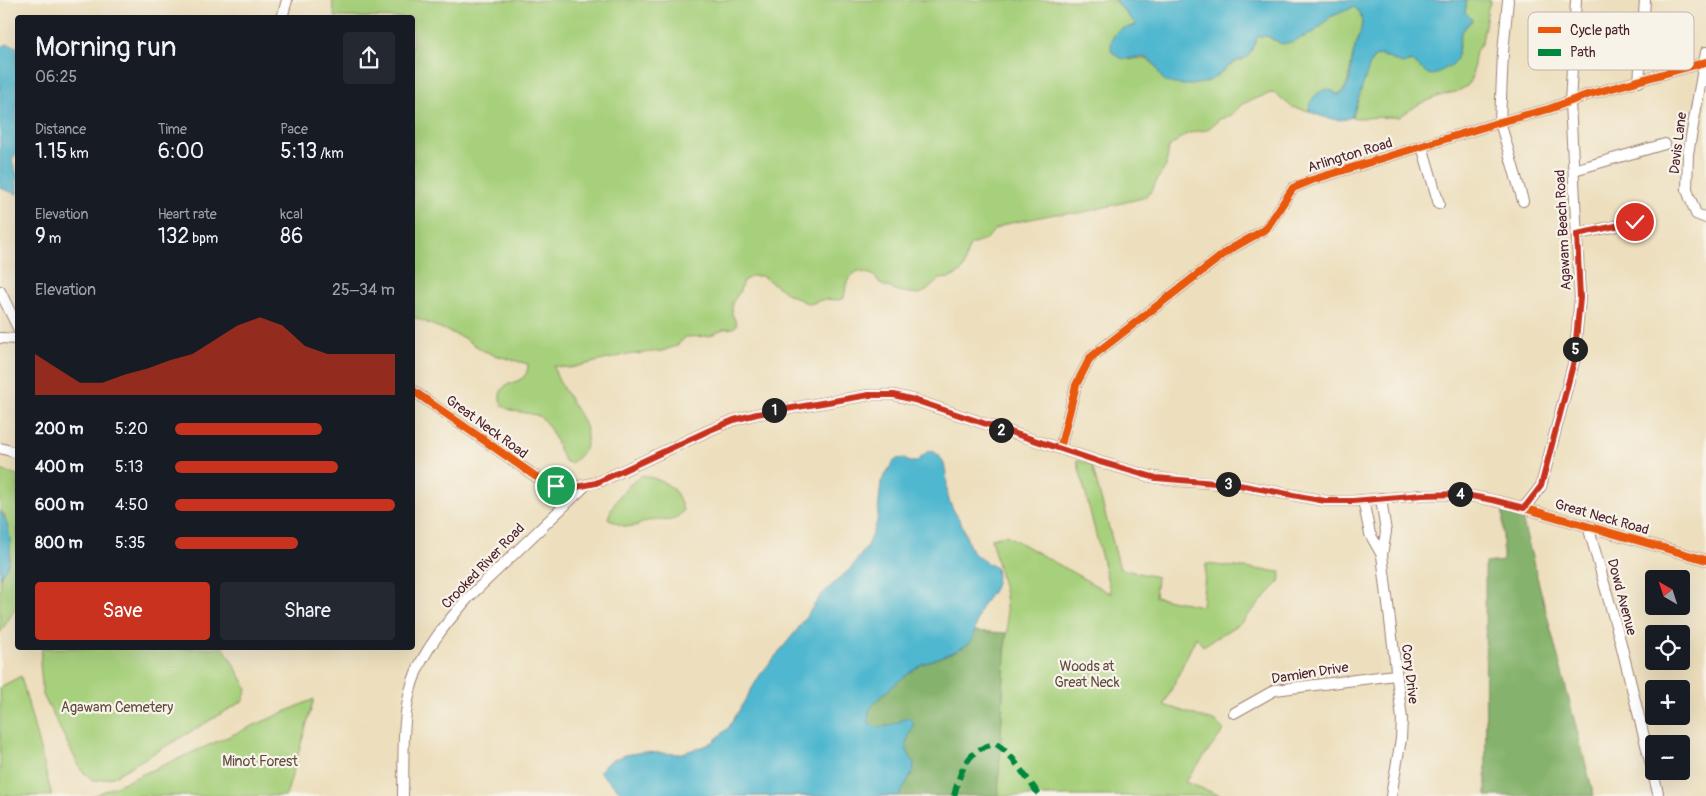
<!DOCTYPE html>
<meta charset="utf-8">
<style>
:root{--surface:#171b24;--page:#242831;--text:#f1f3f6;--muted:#9ea1a6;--accent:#c8321e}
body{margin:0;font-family:Pangolin,sans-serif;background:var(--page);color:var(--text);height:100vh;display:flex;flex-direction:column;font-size:19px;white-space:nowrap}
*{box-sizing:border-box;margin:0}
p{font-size:16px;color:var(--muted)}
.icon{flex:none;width:28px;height:28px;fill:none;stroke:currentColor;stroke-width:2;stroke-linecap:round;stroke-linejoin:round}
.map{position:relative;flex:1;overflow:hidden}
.panel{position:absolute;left:15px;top:15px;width:400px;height:635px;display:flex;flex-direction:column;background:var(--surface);border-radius:5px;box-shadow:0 5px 20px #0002}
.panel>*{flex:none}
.needle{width:32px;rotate:321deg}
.controls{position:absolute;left:1645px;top:570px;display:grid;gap:10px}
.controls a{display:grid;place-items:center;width:45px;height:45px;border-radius:5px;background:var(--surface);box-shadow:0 5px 20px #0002;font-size:25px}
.pin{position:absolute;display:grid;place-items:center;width:42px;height:42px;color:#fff;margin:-21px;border:2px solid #fff;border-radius:50%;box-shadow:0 1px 5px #0007}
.km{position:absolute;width:25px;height:25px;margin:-12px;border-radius:50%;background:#222;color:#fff;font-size:14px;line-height:25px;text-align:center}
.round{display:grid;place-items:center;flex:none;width:52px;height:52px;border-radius:5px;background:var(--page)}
.head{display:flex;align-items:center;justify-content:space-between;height:85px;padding:0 20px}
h1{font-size:28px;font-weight:600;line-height:38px}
.metrics{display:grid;grid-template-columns:repeat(3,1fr);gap:8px;height:85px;padding:5px 20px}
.metrics div{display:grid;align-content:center}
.metrics b{font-size:21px;font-weight:600}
.metrics small{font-size:14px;font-weight:400}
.metrics p{font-size:14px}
.chart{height:140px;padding:10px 20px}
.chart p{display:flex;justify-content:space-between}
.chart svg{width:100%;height:90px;margin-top:5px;fill:var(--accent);opacity:.7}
.primary-button{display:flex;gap:10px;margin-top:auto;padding:10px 20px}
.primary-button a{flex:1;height:58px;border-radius:5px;background:var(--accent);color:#fff;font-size:20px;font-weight:600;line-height:58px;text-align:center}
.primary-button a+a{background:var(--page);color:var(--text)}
ul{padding:0 20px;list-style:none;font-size:16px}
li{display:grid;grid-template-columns:80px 60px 1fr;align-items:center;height:38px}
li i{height:12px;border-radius:6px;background:var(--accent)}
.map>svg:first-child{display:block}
.green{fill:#a7d07c;stroke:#787854}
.forest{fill:#85b26c;stroke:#68684c}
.water{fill:#50b7cf;stroke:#4d6b7d}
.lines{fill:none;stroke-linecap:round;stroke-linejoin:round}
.minor-casing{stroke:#9c7f74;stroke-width:12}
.minor{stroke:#fff;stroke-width:10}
.quiet{stroke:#00873e;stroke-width:6;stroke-dasharray:12 6;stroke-linecap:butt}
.cycleway-casing{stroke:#f7f3e8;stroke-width:11}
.cycleway{stroke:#e8590c;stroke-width:8}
.route-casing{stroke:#fff;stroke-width:10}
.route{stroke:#c8321e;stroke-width:6}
.labels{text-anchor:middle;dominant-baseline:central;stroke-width:4.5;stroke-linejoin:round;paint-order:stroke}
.street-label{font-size:14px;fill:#4a1f2b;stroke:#f7f3e8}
.park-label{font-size:14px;fill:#614b3f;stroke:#f7f3e8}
.key{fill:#f7f3e8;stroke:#c3b3af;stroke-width:1}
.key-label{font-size:14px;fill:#4a1f2b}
</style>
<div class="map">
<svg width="1706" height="796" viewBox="0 0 1706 796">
<rect width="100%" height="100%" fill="#f7f3e8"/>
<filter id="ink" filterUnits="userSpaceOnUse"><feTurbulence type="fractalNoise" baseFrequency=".02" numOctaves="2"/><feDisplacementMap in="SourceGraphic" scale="10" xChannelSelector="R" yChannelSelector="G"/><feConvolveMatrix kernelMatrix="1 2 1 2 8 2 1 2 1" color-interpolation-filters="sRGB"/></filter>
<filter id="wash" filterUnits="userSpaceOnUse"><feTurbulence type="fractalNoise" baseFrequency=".0096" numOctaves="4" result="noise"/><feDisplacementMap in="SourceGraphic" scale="20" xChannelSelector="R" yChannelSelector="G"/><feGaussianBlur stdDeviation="1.12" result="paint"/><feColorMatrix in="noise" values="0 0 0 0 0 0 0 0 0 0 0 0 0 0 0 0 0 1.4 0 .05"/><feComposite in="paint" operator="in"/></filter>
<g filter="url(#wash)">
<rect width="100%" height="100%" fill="#eddfbd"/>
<g class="green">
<path d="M332,0H1114L1135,23L1134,27L1121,29L1129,60C1146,55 1156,62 1162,78L1209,81L1231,64L1248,57L1258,36H1267L1273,40L1304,37L1321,27L1330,17L1354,7C1357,9 1360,12 1361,16C1364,28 1357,40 1354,51C1350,65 1351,80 1342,93L1337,94L1331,90L1309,108V111L1292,107L1276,94L1271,93L1249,101L1241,105L1232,115L1220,119L1207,130L1193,132L1185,135L1169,147L1166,166L1157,180L1152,191L1143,198L1080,213L1055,214L1006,224L994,230L986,240L970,245L967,253L964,267L961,272L950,278L940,279L926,291L919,294L902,292L887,287L882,285L873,275L858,271C844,280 847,284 844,298C837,302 830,298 822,300C817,301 814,303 809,304L788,294L762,276H752L743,281L739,293L732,303V314L737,324L734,328L724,329L709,336L686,337L676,346L662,351L625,355L570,368L554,366C558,397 614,435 571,463L566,462L563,458C557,445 552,426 540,417C531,410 497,416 500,395C503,377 528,388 528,364L494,355L482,350L464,338L413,317L412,18L335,17Z"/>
<path d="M1467,0H1491L1488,8L1482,42L1476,51L1472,77L1467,86L1456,92L1442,95L1419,104L1399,117L1356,118L1352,117C1359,105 1365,56 1379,55C1392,54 1393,66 1412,61L1416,64L1420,68L1457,59C1459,40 1457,34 1472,21V19L1465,12Z"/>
<path d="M1077,460L1092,465L1120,569L1157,577L1155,597L1202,606L1206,564L1281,572L1279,582L1242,622L1203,646L1196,637L1164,705L1216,722L1224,730L1185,782L1222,796H998L1006,633L1008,632L1005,594L991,538L1006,535L1111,594Z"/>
<path d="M0,470L18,475L17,606L0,633V577L7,566L5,516L0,510Z"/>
<path d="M642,475C665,481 678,486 683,511C672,524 668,520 654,520C648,520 643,523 638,525C627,529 618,525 608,518C614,500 626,486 642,475Z"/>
<path d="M42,648H224L247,688L243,701L113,777L94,781L81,770L43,695L40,664Z"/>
<path d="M21,676L52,796H0V687Z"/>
<path d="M314,699L286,796H93Z"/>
</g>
<g class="forest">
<path d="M1503,510L1521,515L1594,796H1486L1485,563L1503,561Z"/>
<path d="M894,626L1006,633L998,796H647Z"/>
</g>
<g class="water">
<path d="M1114,0H1467L1465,12L1472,19L1461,33L1457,59L1452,65L1433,75L1428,74L1412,61L1402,64L1381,55L1373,58C1367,68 1355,114 1351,117C1341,124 1318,116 1309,111C1310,100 1316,91 1328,89L1339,95C1353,86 1350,64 1354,51C1357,40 1364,28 1361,16C1360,12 1357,9 1354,7L1330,17L1316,31L1292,42L1282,44L1267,36H1258L1248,57C1242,59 1235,61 1230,65C1223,70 1217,77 1209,81C1198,86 1173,87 1164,80C1157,74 1158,64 1148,59C1135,52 1128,67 1112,52C1109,44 1113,31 1123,28C1127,27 1131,27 1135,26V23Z"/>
<path d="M8,44L17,47V154L13,157L12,162L17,174V194L0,188V47Z"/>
<path d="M931,450C953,461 943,485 950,503C953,511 960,519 963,527C965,532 966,537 968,542C972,556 984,561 996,568C1000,590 988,594 980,610C975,620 977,635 969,643C959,652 935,658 923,664C912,670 879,696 872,706C868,712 868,718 870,724C884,731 896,723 908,717L914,723C908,740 901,746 914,762L913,772L899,796H625L599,772L608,762L625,755L643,752L679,754L705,746L713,742L729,727L760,675L797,630L821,595L851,568L866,548L877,522L881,482L893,462L897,459L903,458L909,462H916L928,451Z"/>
<path d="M0,510C10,524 14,551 7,567C5,570 2,574 0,577Z"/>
</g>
</g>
<g filter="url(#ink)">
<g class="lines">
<g class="minor-casing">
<g id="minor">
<path d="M1508,0L1503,52L1500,122L1523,201"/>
<path d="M282,18L287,0"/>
<path d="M1706,52L1688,154L1687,190L1696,214L1706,218"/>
<path d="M1639,82L1645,0"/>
<path d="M1422,146L1439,204"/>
<path d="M1574,170L1665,144"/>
<path d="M1577,234L1635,222"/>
<path d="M0,291L18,328"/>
<path d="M0,338L18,339"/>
<path d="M412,390L535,476L556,486L571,488L601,481L710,430L734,420L757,414L869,395H894L914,400L1100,462L1148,476L1178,481L1239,485L1325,501H1353L1422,495H1466L1506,503L1706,560"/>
<path d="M0,448L18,453"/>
<path d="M1060,449L1076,385L1090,358L1229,250L1266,229L1293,188L1312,180L1500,122L1549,109L1587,95L1706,62"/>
<path d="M1381,498L1386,532L1382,555L1402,719L1401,739L1391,796"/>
<path d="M1363,500L1370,534L1382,555"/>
<path d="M1524,508L1541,486L1574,361L1580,298L1570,102L1576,0"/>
<path d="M1588,526L1620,640L1658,793"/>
<path d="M1234,713L1275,690L1395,675"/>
<path d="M403,796C404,759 401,717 413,681C422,652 448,621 468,598L584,487"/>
</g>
</g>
<use href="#minor" class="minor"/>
<path class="quiet" d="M954,796C960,772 967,748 996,744L1002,748L1013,759L1040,796"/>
<g class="cycleway-casing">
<g id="cycleway">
<path d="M412,390L535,476L556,486L571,488L601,481L710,430L734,420L757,414L869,395H894L914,400L1100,462L1148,476L1178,481L1239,485L1325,501H1353L1422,495H1466L1506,503L1706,560"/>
<path d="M1060,449L1076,385L1090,358L1229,250L1266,229L1293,188L1312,180L1500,122L1549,109L1587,95L1706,62"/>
</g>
</g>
<use href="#cycleway" class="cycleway"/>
</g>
</g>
<g class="lines" filter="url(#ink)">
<g class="route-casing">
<path id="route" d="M556,486L572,488L596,483L710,430L734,420L757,414L869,395H894L914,400L1100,462L1156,478L1239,485L1325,501H1353L1422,495L1460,494L1493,500L1524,508L1541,486L1574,361L1580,298L1577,234L1635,222"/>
</g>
<use href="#route" class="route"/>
</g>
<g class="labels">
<g class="street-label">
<text transform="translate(1678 143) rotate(-83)">Davis Lane</text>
<text transform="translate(1350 155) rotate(-17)">Arlington Road</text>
<text transform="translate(1563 230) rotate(-93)">Agawam Beach Road</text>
<text transform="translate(487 427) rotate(36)">Great Neck Road</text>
<text transform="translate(1602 517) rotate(16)">Great Neck Road</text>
<text transform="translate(483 566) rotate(-46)">Crooked River Road</text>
<text transform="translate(1622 597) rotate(75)">Dowd Avenue</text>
<text transform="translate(1310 673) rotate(-9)">Damien Drive</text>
<text transform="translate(1410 674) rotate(83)">Cory Drive</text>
</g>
<g class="park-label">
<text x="1087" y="666">Woods at<tspan x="1087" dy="16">Great Neck</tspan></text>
<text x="117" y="707">Agawam Cemetery</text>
<text x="260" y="761">Minot Forest</text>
</g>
</g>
<rect x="1528" y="12" width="166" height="58" rx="8" class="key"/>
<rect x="1538" y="27" width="23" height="6" fill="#e8590c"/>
<rect x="1538" y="49" width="23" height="7" fill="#00873e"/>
<g class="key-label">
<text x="1570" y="35">Cycle path</text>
<text x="1570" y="57">Path</text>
</g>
</svg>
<div class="controls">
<a><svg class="needle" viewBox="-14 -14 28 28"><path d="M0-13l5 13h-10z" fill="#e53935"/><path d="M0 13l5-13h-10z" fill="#9ea1a6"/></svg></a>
<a><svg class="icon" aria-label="locate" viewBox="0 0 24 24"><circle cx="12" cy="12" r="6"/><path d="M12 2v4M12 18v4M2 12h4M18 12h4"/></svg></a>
<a>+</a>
<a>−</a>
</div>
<div class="pin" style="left:556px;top:486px;background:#1e9e55"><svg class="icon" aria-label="arrive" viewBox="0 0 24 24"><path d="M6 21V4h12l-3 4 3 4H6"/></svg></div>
<div class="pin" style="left:1635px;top:222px;background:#d93025"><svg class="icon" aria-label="check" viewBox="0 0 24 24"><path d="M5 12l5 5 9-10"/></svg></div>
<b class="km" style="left:774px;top:410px">1</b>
<b class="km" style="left:1001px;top:430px">2</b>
<b class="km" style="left:1228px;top:484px">3</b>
<b class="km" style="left:1460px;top:494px">4</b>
<b class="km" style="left:1575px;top:349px">5</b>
<section class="panel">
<div class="head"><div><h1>Morning run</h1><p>06:25</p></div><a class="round"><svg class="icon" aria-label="share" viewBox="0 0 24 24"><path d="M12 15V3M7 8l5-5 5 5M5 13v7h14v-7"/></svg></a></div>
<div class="metrics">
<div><p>Distance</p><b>1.15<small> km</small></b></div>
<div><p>Time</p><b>6:00</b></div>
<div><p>Pace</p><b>5:13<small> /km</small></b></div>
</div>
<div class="metrics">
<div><p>Elevation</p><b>9<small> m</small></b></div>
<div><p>Heart rate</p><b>132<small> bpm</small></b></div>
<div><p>kcal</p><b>86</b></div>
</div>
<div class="chart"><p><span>Elevation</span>25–34 m</p>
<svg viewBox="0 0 160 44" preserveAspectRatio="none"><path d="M0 44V24L10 31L20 38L30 38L40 34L50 31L60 27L70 24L80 17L90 10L100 6L110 10L120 20L130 24L140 24L150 24L160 24V44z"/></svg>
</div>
<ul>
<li><b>200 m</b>5:20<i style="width:67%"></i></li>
<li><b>400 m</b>5:13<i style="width:74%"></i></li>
<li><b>600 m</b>4:50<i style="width:100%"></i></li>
<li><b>800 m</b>5:35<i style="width:56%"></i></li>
</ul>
<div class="primary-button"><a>Save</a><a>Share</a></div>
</section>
</div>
